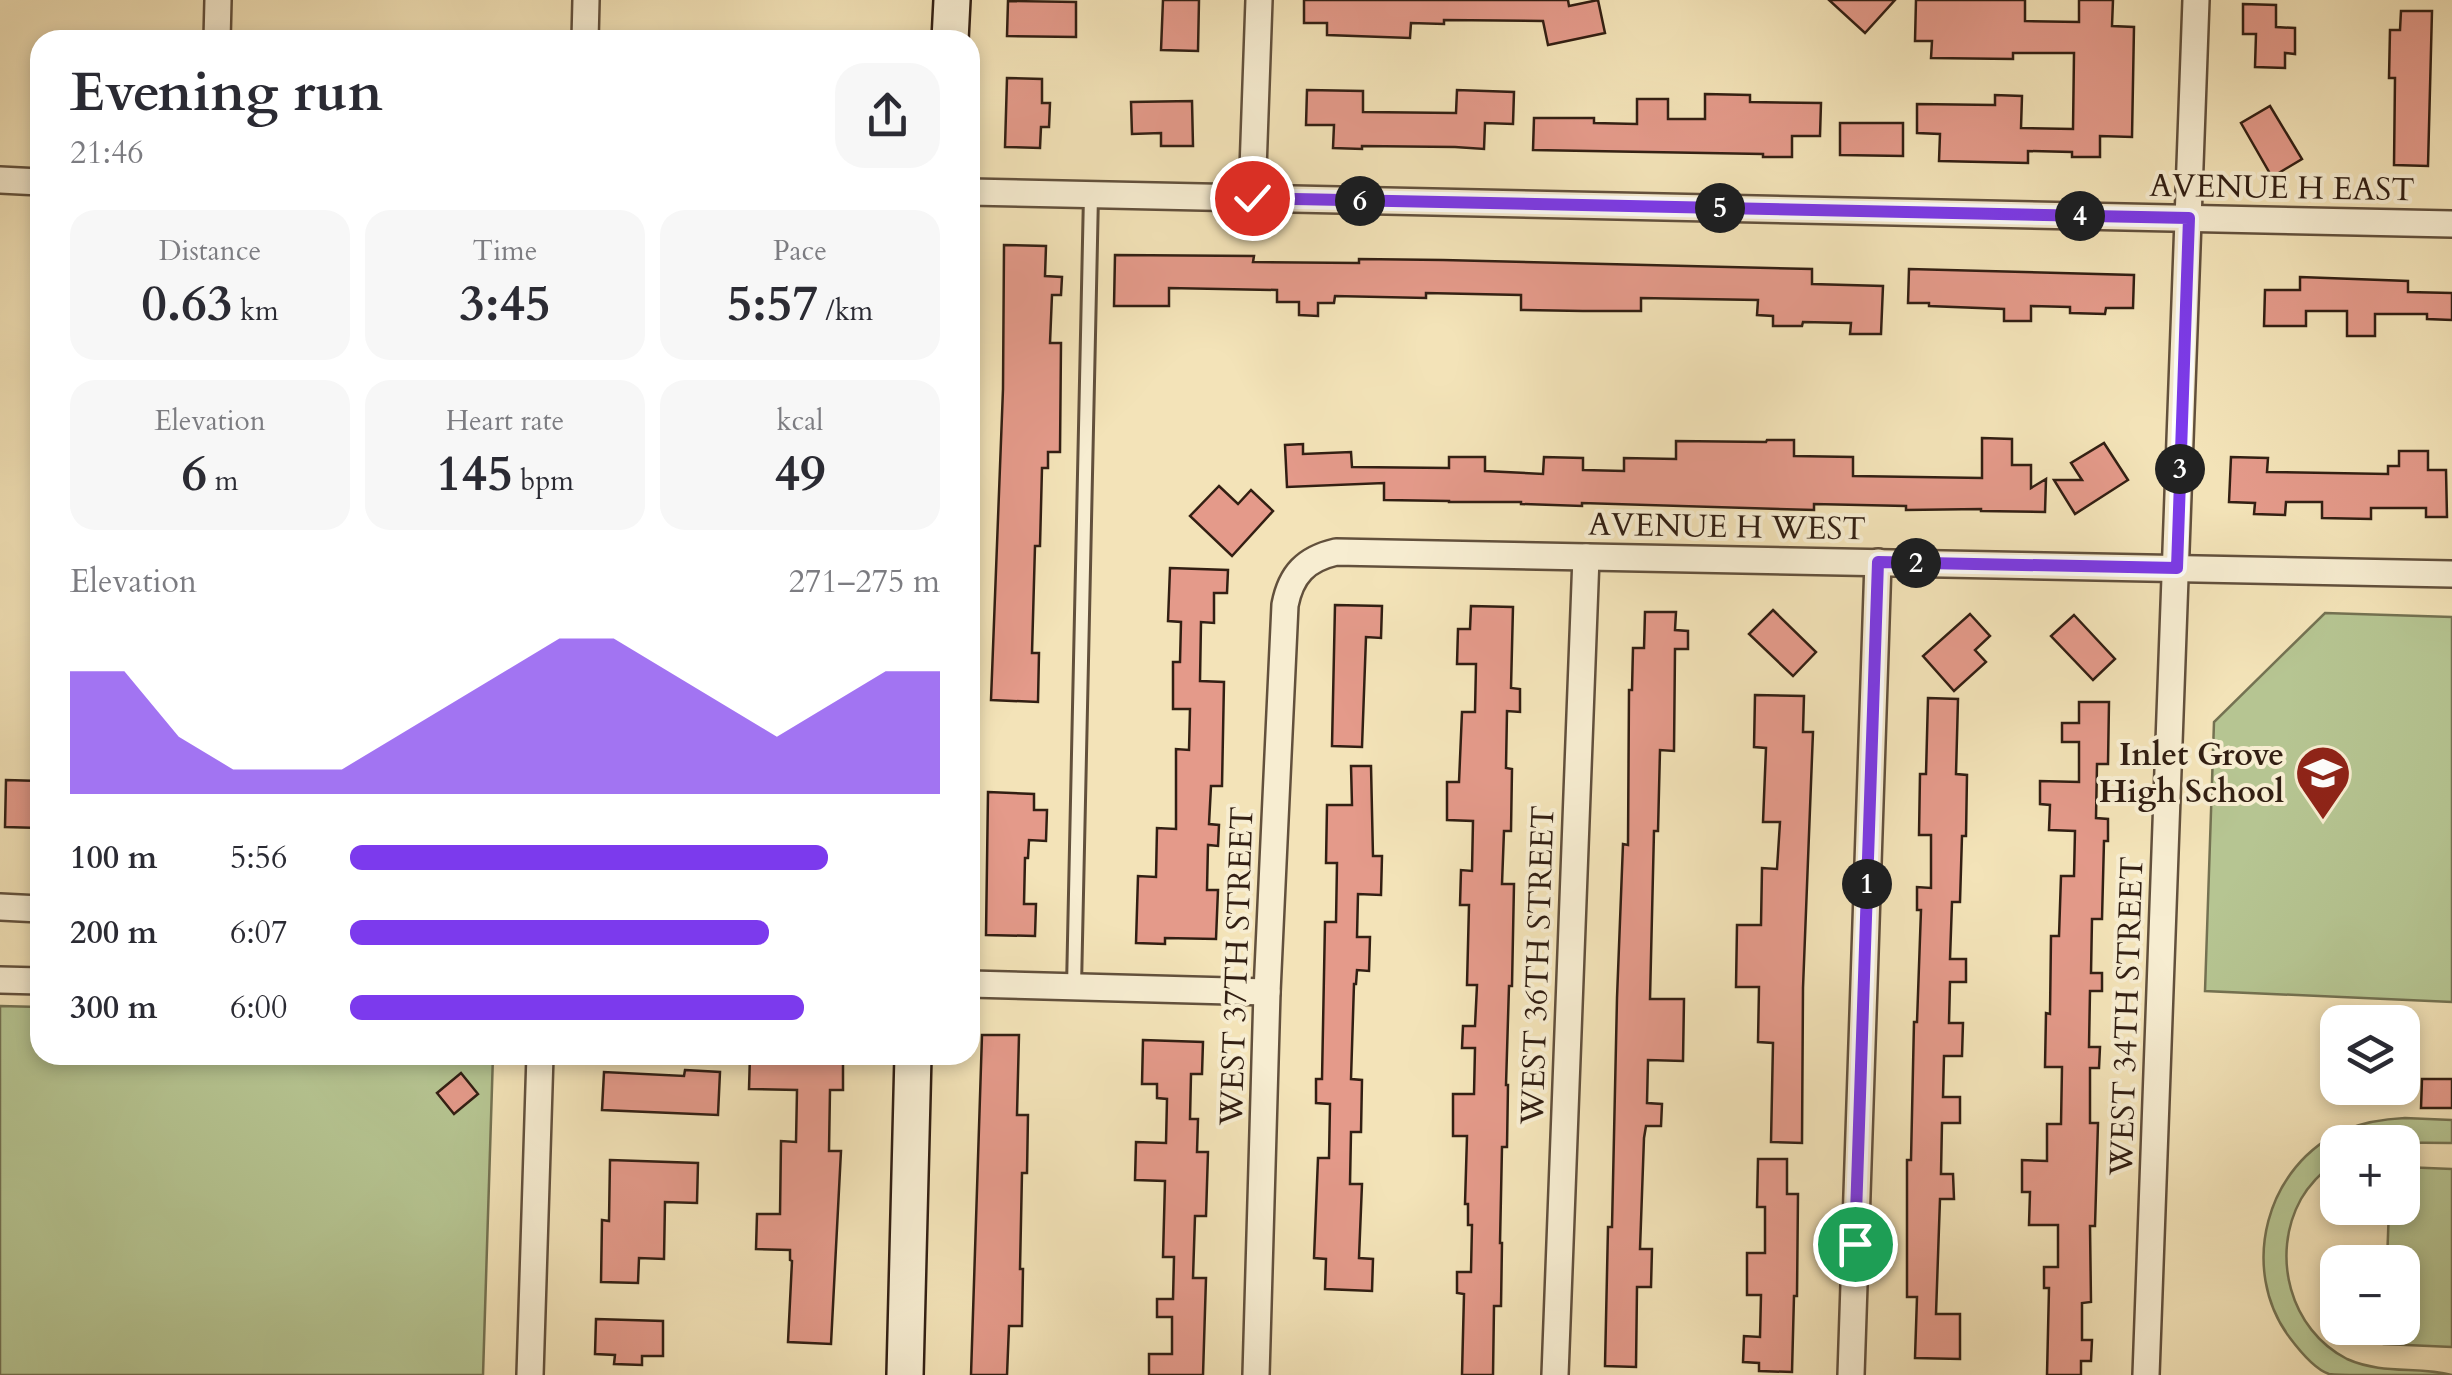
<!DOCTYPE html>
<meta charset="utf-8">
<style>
:root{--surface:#fff;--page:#f7f7f7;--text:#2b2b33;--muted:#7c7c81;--accent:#7c3aed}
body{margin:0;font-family:Cardo,serif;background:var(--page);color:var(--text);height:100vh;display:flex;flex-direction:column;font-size:38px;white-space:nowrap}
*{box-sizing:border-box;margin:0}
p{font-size:32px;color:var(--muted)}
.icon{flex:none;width:55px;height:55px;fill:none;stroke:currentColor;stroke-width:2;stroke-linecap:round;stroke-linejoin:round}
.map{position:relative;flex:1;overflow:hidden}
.side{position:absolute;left:30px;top:30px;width:950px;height:1035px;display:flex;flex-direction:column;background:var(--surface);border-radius:30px;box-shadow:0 5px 15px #0003}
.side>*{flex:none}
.controls{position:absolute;left:2320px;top:1005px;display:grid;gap:20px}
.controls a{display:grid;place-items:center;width:100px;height:100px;border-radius:20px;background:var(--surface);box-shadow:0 5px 15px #0003;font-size:50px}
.pin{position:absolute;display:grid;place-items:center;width:85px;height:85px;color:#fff;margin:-42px;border:5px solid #fff;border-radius:50%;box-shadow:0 2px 10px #0007}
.km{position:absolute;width:50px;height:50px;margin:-25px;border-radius:50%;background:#222;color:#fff;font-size:28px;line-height:50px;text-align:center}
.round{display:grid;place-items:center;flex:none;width:105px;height:105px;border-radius:30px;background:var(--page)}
.overview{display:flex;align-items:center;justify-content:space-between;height:170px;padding:0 40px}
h1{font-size:55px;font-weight:800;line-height:75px}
.stats{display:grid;grid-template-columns:repeat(3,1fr);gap:15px;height:170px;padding:10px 40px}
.stats div{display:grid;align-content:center;border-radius:25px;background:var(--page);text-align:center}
.stats b{font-size:50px;font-weight:800}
.stats small{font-size:28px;font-weight:400}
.stats p{font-size:28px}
.chart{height:280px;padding:20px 40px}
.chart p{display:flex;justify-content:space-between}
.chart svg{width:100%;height:180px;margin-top:10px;fill:var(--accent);opacity:.7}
ul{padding:0 40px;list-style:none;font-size:32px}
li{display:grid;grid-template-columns:160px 120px 1fr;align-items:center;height:75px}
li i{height:25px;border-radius:12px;background:var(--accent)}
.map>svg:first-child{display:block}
.green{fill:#b6c592;stroke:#747252;stroke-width:2.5}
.building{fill:#e49a8a;stroke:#321f13;stroke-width:2.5}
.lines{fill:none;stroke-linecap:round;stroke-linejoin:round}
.lane-casing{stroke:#62503c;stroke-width:18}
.street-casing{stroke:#62503c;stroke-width:30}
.secondary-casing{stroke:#321f13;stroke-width:40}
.lane{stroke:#f7edd1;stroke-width:12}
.street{stroke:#f7edd1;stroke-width:25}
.secondary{stroke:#f7edd1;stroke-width:35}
.route-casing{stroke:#fff;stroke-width:20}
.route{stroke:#7c3aed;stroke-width:12}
.labels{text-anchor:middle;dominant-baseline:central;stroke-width:8;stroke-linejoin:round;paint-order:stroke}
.street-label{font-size:32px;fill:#321f13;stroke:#f7edd1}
.poi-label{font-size:32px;font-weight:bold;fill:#321f13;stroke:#f7edd1;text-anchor:end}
</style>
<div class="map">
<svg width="2452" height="1375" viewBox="0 0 2452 1375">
<rect width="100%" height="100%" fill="#f3e3b8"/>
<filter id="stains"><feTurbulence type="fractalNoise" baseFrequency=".002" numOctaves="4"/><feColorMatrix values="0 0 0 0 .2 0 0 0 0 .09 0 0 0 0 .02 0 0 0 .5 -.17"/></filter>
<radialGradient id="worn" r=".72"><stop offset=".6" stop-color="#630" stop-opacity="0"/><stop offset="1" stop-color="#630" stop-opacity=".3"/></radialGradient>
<g class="green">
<path d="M2325,613L2452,617V1002L2205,991L2214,722Z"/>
<path d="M0,1006L40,1007V1055H493L483,1375H0Z"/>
<path d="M2405,1118L2452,1120V1143L2338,1142L2337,1160C2323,1171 2310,1183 2301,1199C2270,1255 2290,1330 2347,1359C2383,1375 2418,1366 2452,1375C2421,1375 2390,1375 2360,1375C2351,1375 2337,1375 2329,1374C2314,1369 2299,1350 2290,1338C2238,1269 2266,1164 2345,1130C2364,1122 2384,1119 2405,1118Z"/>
<path d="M2403,1167L2452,1169V1347L2384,1344L2385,1328H2402V1262H2387L2389,1208H2402Z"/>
</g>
<g class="building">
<path d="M1163,0H1199L1198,51L1161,50Z"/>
<path d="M1304,0H1568L1569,6L1598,0L1605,33L1548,45L1543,21L1444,20V24L1411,23L1410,38L1327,35V23H1304Z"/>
<path d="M1829,0H1895L1865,33Z"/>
<path d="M1916,0H2025V21L2079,22V0H2113L2112,26L2134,27L2132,137L2100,136V157H2072V152L2028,151V163L1939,161L1940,134L1917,133V104L1995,105V95L2022,96L2021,128L2073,129L2074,53H2013V59L1931,58L1932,41H1915Z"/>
<path d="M1008,1L1076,2V37L1007,36Z"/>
<path d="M2243,4L2276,5V27L2295,28V54L2285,53V68L2255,67L2256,34H2243Z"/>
<path d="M2401,11H2432L2428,166L2394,165L2395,78H2389L2390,30H2400Z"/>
<path d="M1007,78L1042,79V103H1050L1049,127H1041L1040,148L1005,147Z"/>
<path d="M1307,90L1363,91V112L1456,113L1457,90L1514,92L1513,124L1485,123L1484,149L1455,147L1362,146V149L1333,148L1334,125H1306Z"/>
<path d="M1705,94L1750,95V102L1821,103L1820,136H1792V157H1763V154L1533,150L1534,118H1594V123L1637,124V99H1668V119H1705Z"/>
<path d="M1192,101L1193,146H1161V133L1132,134L1131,102Z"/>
<path d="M2270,106L2302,159L2272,177L2241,123Z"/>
<path d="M1840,123H1903V156L1840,155Z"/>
<path d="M1004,245L1046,246L1045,276L1062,277L1061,295H1052L1050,343H1061L1060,452H1048V468H1042L1040,546H1035L1032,653H1039L1038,702L991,700L1003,389Z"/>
<path d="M1115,255L1254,256L1253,262L1359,263V259L1443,260L1812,269V284L1883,286L1881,334H1850L1851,323L1803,322L1802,326H1773V316L1757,315L1758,300L1641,298V311H1583L1521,310V295L1426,293V298L1335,296L1334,303H1318V316L1299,315V302H1277V290L1169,288V306H1114Z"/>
<path d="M1909,269L2134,275L2133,308H2106L2105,314L2070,313V307L2031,306V321H2004V309L1929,306V303H1908Z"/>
<path d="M2300,277L2408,281V292L2452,293V320L2427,319V314H2375V336H2347V311H2306V326H2264L2265,290H2300Z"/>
<path d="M1982,438L2012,439V465H2031V488L2046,479L2045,512L1981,511V509L1906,510V506L1814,504V510L1582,503V506L1521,504V502H1449V501L1384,500V483L1287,487L1285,445L1303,444V454L1351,452L1352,467L1449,468V457H1485V471L1543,474L1544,457L1583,458V470L1624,471V458L1676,459V441L1766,442L1767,440H1794V456L1853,457V476L1982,478Z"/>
<path d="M2104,443L2128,480L2075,514L2054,480H2082L2071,463Z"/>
<path d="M2399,451H2428V470H2446L2447,517H2426V508H2371V519L2322,518V502H2286L2285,515L2254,514L2255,503L2229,502L2231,457L2268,458L2267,472L2388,474V466H2399Z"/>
<path d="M1219,486L1238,504L1251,490L1273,511L1232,556L1190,516Z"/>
<path d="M1170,568L1228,570L1227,593H1214V623L1201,622L1200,681L1224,682L1222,786H1211L1209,824L1219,825L1218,846L1208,845L1207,890H1218L1216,939L1165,938V944L1136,943L1138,876L1156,877L1157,828L1176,829V749L1189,750L1190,709H1173V662H1180L1181,622L1168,621Z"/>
<path d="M1335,605L1382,606L1381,638L1366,637L1362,747L1332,746Z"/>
<path d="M1471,606L1513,607L1511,688L1520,689V712L1507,711L1506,768L1512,769L1511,831H1504L1502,884H1514L1512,986H1509L1506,1085H1508L1507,1147H1502L1500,1243H1502L1501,1306H1494L1493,1375H1462L1464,1294L1457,1293V1272H1471L1472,1225H1468V1204H1465L1467,1136H1453V1094H1474L1475,1048H1462L1463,1026H1475L1477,985H1467L1469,905H1460L1461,870L1472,871L1473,821L1447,820V782H1459L1462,712H1475L1476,664H1457L1458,629H1470Z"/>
<path d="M1773,610L1816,652L1793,676L1749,634Z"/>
<path d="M1645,612H1676L1675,630L1688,631V649H1675L1674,751L1660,750L1658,831H1654L1650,999H1684L1683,1061L1648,1060L1647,1103L1662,1104L1661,1126H1646L1644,1138L1640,1249H1652L1651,1287H1637L1636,1367L1605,1366L1608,1227H1612L1617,998L1623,844L1628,845L1629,690H1632L1633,648H1644Z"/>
<path d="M1970,614L1990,636L1975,650L1986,662L1954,691L1923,656Z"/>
<path d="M2074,615L2115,659L2093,680L2051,636Z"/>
<path d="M1755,695L1804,696L1803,732H1813L1803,988L1802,1143L1771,1142L1773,1043L1758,1042L1759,987H1736L1737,925H1761L1762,868L1777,869L1780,822H1763L1766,748L1754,747Z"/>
<path d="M1928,698L1958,699L1956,774L1967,775L1966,836H1962L1960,902H1952L1950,959H1966V982H1950L1949,1023H1963L1962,1056H1944L1943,1097H1960V1123H1942L1941,1174H1953L1954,1199H1940L1936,1314H1960V1359L1915,1358L1917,1297H1907V1160H1911L1914,1022H1917L1921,910H1917V887L1931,888V835H1919L1920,774H1926Z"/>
<path d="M2079,702H2109L2108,764H2097L2096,818L2108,819V841H2104L2102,919H2092L2091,973H2102V991H2090L2089,1047H2100L2099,1068H2090V1123H2098L2095,1226H2090L2091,1302L2082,1303V1340H2092L2091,1361H2081V1375H2047L2049,1288H2044V1267H2058V1225H2029L2030,1192H2022V1160L2047,1161V1124H2061L2062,1067H2045L2046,1013L2050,1014L2051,936H2059L2061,876H2074L2075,831L2049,830L2050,805L2040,804V781L2079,782V742H2062V723H2079Z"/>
<path d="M1351,766H1371L1373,856H1382L1381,895L1358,894L1357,937H1370L1369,971L1357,970L1356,984H1354L1351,1079L1362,1080L1361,1132H1351L1350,1184H1362L1359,1258L1373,1259L1372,1291L1325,1289L1326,1259L1314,1258L1318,1158H1329L1330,1104L1316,1103V1079H1322L1325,922H1336L1337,863H1326L1327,805H1352Z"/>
<path d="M6,780L40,781V828L5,827Z"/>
<path d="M988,792L1034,794V810H1047L1046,841L1029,840L1028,858H1025L1024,904H1036L1035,936L986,935Z"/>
<path d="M982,1035H1019L1017,1115H1028L1027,1173H1022L1020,1269H1023L1022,1326H1009L1007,1375H971Z"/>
<path d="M1143,1040L1203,1042L1202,1074H1191L1190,1119H1198L1197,1152H1208L1206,1216H1195L1193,1278H1206L1203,1375H1149V1354H1172V1317H1157V1299H1173L1174,1257H1163L1165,1181L1135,1180L1136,1142L1166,1143L1167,1099L1157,1098V1084H1142Z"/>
<path d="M750,1055L843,1056V1090H830L829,1151H841L831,1344L788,1342L792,1261L790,1260V1250L756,1249L757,1214H780L781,1141L796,1142L797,1090L749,1089Z"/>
<path d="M685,1070L720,1072L718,1115L602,1110L604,1072L684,1076Z"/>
<path d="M461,1073L478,1094L454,1114L437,1093Z"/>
<path d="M2422,1079H2452V1108H2421Z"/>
<path d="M1758,1159H1787V1194H1798L1797,1296H1794L1792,1372L1759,1371V1363L1743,1362L1744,1336L1760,1337L1761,1295H1747V1253H1765V1207H1757Z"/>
<path d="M610,1160L698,1163L697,1203L665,1202L664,1259L639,1258L638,1283L601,1282L602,1220L609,1221Z"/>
<path d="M596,1319L663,1321V1356H642V1365L614,1364L615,1355L595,1354Z"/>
</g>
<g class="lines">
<g class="lane-casing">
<path id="lane" d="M1074,987L1091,195"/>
</g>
<g class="street-casing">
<g id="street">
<path d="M217,40L218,0"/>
<path d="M585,40L586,0"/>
<path d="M0,180L40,182"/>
<path d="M970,192L2452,224"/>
<path d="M1252,198L1259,0"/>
<path d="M0,907L40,909"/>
<path d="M0,980L40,981"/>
<path d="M970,984L1267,992"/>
<path d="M530,1375L540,1055"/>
<path d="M1256,1375L1267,992L1285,605C1291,574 1306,559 1336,552L2452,574"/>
<path d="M1555,1375L1586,557"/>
<path d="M1851,1375L1878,562"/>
<path d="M2146,1375L2196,0"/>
</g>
</g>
<g class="secondary-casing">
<g id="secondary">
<path d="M950,40L952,0"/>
<path d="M905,1375L913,1055"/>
</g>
</g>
<use href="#lane" class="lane"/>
<use href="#street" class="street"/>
<use href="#secondary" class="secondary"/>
</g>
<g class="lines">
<g class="route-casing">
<path id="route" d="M1252,198L2189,218L2177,568L1878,562L1855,1244"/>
</g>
<use href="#route" class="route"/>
</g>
<defs>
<g id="school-pin" transform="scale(2.875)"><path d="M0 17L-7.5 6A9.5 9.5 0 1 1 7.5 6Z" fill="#8f2418" stroke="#f7edd1"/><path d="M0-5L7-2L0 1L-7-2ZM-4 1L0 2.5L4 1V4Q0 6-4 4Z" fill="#fff"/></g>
</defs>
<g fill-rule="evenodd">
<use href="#school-pin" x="2323" y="773"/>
</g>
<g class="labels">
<g class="street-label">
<text transform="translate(2282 188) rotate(1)">AVENUE H EAST</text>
<text transform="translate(1727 527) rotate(1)">AVENUE H WEST</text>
<text transform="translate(1538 965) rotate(-88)">WEST 36TH STREET</text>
<text transform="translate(1237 966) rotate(-88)">WEST 37TH STREET</text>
<text transform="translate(2127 1016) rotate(-88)">WEST 34TH STREET</text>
</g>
<g class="poi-label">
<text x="2284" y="755">Inlet Grove<tspan x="2284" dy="37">High School</tspan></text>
</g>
</g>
<rect width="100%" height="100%" filter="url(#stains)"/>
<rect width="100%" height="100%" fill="url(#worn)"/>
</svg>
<div class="controls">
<a><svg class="icon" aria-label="layers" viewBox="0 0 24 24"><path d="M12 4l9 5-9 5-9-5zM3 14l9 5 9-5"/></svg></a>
<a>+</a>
<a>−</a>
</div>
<div class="pin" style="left:1855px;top:1244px;background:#1e9e55"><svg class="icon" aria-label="arrive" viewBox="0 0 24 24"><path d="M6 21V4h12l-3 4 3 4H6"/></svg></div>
<div class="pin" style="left:1252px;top:198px;background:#d93025"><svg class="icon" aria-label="check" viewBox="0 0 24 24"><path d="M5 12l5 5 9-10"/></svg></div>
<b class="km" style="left:1867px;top:884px">1</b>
<b class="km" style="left:1916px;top:563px">2</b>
<b class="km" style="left:2180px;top:469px">3</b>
<b class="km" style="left:2080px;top:216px">4</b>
<b class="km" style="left:1720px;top:208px">5</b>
<b class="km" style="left:1360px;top:201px">6</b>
<section class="side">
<div class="overview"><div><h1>Evening run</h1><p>21:46</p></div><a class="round"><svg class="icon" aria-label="share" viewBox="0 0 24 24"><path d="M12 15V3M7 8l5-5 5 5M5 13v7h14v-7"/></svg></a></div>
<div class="stats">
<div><p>Distance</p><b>0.63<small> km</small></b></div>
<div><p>Time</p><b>3:45</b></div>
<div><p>Pace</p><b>5:57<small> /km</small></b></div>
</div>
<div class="stats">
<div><p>Elevation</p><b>6<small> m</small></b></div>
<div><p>Heart rate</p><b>145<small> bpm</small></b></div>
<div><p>kcal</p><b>49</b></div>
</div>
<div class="chart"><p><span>Elevation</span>271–275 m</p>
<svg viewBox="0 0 160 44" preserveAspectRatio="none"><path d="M0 44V14L10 14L20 30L30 38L40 38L50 38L60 30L70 22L80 14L90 6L100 6L110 14L120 22L130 30L140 22L150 14L160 14V44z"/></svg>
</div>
<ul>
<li><b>100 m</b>5:56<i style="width:81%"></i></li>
<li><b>200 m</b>6:07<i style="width:71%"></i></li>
<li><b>300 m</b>6:00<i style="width:77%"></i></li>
</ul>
</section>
</div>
